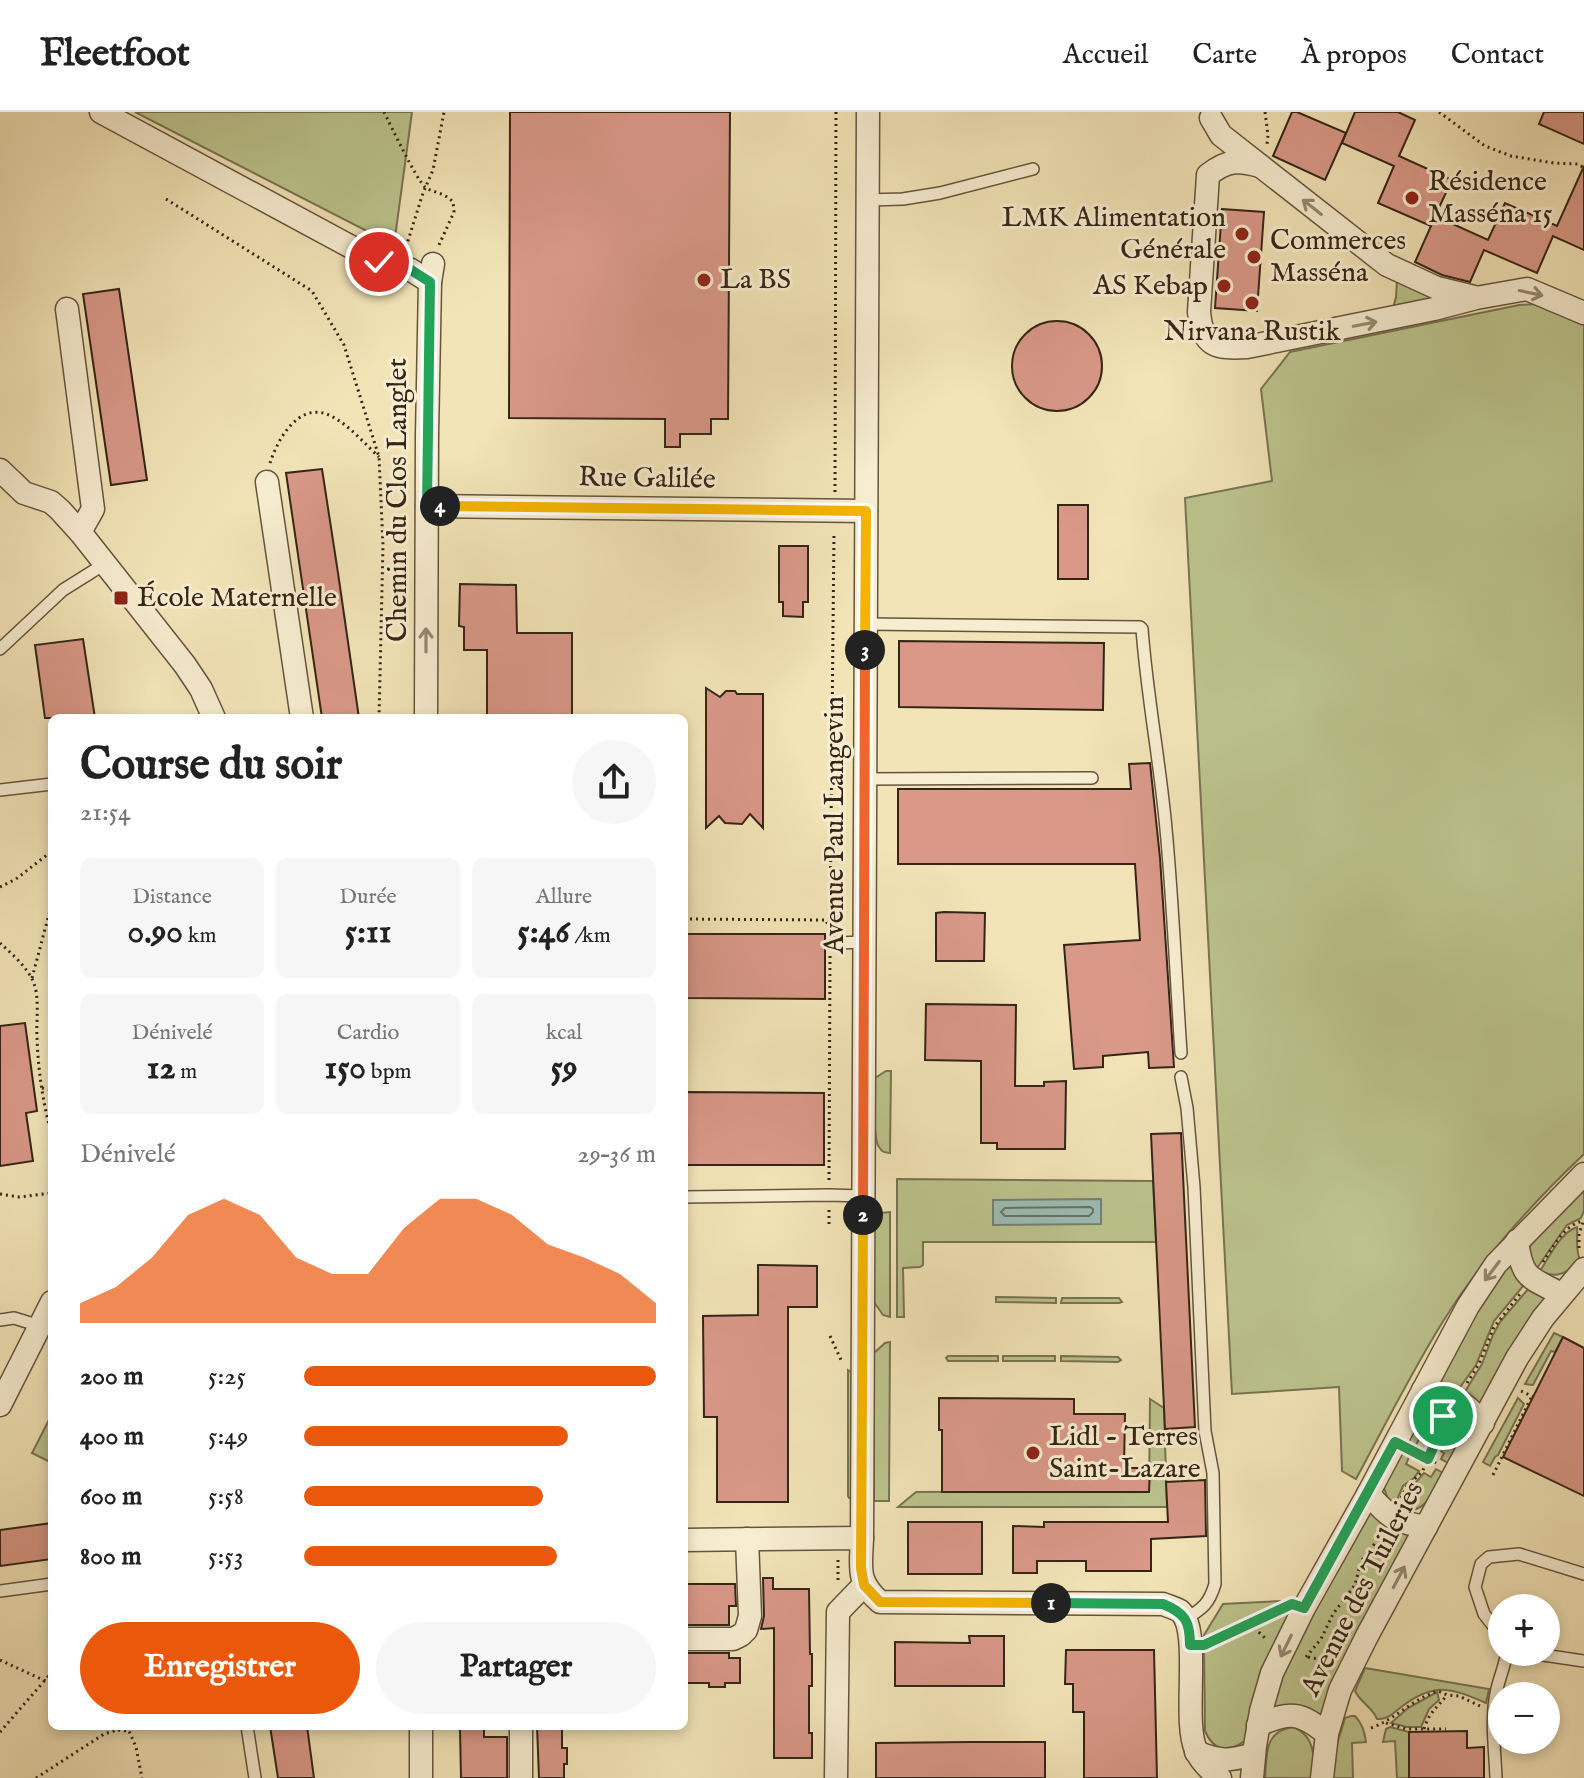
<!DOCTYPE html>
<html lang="fr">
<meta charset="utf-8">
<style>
:root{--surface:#fff;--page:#f6f6f6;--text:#222;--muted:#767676;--line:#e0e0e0;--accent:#ea580c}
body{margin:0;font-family:"IM FELL English",serif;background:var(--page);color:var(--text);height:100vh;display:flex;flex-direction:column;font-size:30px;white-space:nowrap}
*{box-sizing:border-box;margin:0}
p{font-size:26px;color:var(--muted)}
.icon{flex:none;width:44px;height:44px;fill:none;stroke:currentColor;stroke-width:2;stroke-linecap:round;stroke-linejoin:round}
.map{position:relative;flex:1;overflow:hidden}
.sheet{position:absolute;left:48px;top:602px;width:640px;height:1016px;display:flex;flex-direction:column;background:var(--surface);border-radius:12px;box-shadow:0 4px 12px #0003}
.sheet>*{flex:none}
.tools{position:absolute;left:1488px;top:1482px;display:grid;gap:16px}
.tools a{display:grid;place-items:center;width:72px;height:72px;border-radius:50%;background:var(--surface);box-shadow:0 4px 12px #0003;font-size:40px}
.pin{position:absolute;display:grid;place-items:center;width:68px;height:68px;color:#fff;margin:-34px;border:4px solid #fff;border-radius:50%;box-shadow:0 2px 8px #0007}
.km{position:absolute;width:40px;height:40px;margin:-20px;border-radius:50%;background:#222;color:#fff;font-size:22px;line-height:40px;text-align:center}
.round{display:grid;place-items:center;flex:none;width:84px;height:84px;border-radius:42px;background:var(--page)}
.summary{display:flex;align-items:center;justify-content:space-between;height:136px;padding:0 32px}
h1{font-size:44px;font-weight:700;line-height:60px}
.stats{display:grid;grid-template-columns:repeat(3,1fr);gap:12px;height:136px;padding:8px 32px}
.stats div{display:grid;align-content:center;border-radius:12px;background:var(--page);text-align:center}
.stats b{font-size:34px;font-weight:700}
.stats small{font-size:22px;font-weight:400}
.stats p{font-size:22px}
.chart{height:224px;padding:16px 32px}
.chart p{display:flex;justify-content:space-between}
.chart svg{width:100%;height:144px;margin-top:8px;fill:var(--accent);opacity:.7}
.cta{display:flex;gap:16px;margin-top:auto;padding:16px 32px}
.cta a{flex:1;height:92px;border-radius:48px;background:var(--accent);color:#fff;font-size:32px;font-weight:700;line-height:92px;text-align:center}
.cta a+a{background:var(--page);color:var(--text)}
ul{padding:0 32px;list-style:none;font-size:26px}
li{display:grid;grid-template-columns:128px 96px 1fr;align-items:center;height:60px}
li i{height:20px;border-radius:10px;background:var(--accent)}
header{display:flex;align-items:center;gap:48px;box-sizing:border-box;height:112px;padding:0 40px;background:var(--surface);border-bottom:2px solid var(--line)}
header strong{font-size:38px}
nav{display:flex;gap:44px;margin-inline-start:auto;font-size:28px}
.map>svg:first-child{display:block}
.green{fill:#bcc48d;stroke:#787452;stroke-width:2}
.water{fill:#9cbeb5;stroke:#738176;stroke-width:2}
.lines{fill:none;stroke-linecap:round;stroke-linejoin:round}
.shore{stroke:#687266;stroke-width:2}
.building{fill:#d99888;stroke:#352517;stroke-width:2}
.service-casing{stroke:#64553f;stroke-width:14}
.minor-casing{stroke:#64553f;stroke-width:25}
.path{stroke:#352517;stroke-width:3;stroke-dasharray:2 4;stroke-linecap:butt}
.service{stroke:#f7edd0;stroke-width:11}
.minor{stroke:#f7edd0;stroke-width:22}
.oneway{stroke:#968974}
.split-1-casing{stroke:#fff;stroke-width:16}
.split-2-casing{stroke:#fff;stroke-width:16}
.split-3-casing{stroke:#fff;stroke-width:16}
.split-4-casing{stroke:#fff;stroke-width:16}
.split-5-casing{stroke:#fff;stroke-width:16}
.split-1{stroke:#22a559;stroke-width:10}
.split-2{stroke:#f5b400;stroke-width:10}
.split-3{stroke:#f0652b;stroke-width:10}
.split-4{stroke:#f5b400;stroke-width:10}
.split-5{stroke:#22a559;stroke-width:10}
.poi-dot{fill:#8f2418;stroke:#f7edd0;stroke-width:3}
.labels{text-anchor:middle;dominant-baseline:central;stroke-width:6;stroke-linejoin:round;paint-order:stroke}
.poi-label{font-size:28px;fill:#352517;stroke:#f7edd0;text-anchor:start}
.street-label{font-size:28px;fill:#352517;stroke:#f7edd0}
</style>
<header>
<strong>Fleetfoot</strong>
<nav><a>Accueil</a><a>Carte</a><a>À propos</a><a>Contact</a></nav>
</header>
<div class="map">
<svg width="1584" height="1666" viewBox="0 0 1584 1666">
<rect width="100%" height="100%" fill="#f2e4b7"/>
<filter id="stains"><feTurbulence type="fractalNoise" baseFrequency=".0025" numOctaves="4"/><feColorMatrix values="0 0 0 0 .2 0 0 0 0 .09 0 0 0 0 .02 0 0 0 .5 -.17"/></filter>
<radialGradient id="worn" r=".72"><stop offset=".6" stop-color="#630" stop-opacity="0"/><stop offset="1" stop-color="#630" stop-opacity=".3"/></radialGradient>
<g class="green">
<path d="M135,0H412L394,133Z"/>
<path d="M1397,168L1435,179L1434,192L1392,200L1396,185Z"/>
<path d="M1536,192L1584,213V1042C1530,1093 1481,1148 1442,1211C1411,1261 1384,1315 1356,1367L1342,1359L1339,1275L1232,1282L1185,386L1272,369L1261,277L1290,240L1519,193Z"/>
<path d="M886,959H891L890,1041C884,1040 883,1041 879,1035C872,1026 875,980 875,966Z"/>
<path d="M897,1067L1153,1069L1156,1130H923V1153L920,1155L903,1156L904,1205H897Z"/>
<path d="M1584,1076V1099L1581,1106L1567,1113L1537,1156C1516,1136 1540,1117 1555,1103C1565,1094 1574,1085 1584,1076Z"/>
<path d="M890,1100V1205L883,1203L874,1190V1108L881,1101Z"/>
<path d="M1577,1115C1578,1127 1575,1136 1580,1148C1568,1160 1557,1168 1540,1159C1550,1144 1560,1121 1577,1115Z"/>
<path d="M1511,1150L1524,1173L1494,1209L1476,1253L1458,1278L1438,1270L1477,1197Z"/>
<path d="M1529,1176L1547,1186L1482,1296L1464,1281L1466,1278L1482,1252L1493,1223L1500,1210Z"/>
<path d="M996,1185L1056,1186V1191L996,1190Z"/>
<path d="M1062,1186H1119L1122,1190L1119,1191H1061Z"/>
<path d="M1554,1221L1563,1225L1555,1240L1551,1239L1533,1273L1525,1272Z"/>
<path d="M890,1230L889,1389H874V1241L885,1231Z"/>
<path d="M948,1244H998V1249H948L946,1246Z"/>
<rect x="1003" y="1244" width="52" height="5"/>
<path d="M1061,1244L1118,1245L1121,1248L1118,1250L1061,1249Z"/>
<path d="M848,1258L853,1261V1387L849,1386L848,1384Z"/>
<path d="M1518,1286L1524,1292L1498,1343L1495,1345L1490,1354L1483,1350Z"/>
<path d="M1150,1287L1164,1296L1167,1395H898L916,1380L1149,1379Z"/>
<path d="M1442,1292L1449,1294C1444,1301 1437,1306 1435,1315C1433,1322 1435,1327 1432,1334L1419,1327L1415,1335L1404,1330C1415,1310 1417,1295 1442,1292Z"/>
<path d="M1453,1297C1476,1311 1460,1335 1450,1352L1441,1347L1444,1341L1436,1336C1444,1316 1435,1315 1453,1297Z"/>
<path d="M52,1302V1351L32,1341Z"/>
<path d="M1399,1337L1410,1343L1406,1352L1419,1359L1414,1366L1403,1374L1394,1395L1389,1390L1384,1376Z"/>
<path d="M1436,1357L1445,1362C1433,1380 1425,1404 1399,1398L1408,1376L1417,1369L1424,1361L1431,1365Z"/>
<path d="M1369,1395L1412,1420L1322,1606L1297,1594L1272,1595L1289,1545Z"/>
<path d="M1281,1489L1282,1492L1203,1529L1204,1523L1223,1492Z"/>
<path d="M1290,1496L1292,1497L1246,1628C1228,1641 1214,1640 1205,1619L1204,1537Z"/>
<path d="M1365,1556L1489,1577L1486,1591C1449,1575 1433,1570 1400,1596C1392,1602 1387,1608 1377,1607C1373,1596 1360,1590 1355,1579Z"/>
<path d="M1437,1580L1439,1588L1429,1597L1421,1615H1407L1391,1611L1408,1596Z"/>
<path d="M1351,1604H1355C1362,1611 1365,1621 1366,1630L1352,1631L1353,1666H1332L1337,1632L1345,1606Z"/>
<path d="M1294,1615C1316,1626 1314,1644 1313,1666H1265C1267,1641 1264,1619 1294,1615Z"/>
<path d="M1390,1615L1409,1620V1666H1397L1395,1629L1383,1630L1386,1617Z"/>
</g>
<path class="water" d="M1101,1087V1112L993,1113V1088Z"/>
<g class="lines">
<path class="shore" d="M1005,1096L1090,1095L1093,1097V1100L1089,1104H1005L1001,1100Z"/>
</g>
<g class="building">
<path d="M510,0H730L728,307H711V322H680V335H665V307L509,306Z"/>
<path d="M1292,0H1297L1346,21L1325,68L1273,44Z"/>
<path d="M1355,0H1398L1415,8L1399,44L1452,68L1435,104L1488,128L1505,91L1557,114L1584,54V138L1553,124L1537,161L1484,138L1470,170L1442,163L1415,150L1431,114L1378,91L1394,54L1342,31Z"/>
<path d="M1544,0H1584V32L1539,12Z"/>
<path d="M1222,97L1264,100L1257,199L1215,196Z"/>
<path d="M119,177L147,368L111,373L83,182Z"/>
<circle cx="1057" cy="254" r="45"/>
<path d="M322,357L338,461L359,606H322L286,361Z"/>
<rect x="1058" y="393" width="30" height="74"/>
<path d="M779,434H808V490H803V505L783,504V490H779Z"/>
<path d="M460,472L516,473L517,521H572V606H487V538H464V515L459,514Z"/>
<path d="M83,527L95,606H45L35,533Z"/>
<path d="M899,529L1104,531L1103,598L899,595Z"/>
<path d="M706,576L720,585L726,579H735L737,582H763V716L750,702L742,712L725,711L719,704L706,716Z"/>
<path d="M1150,651L1160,746L1174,955L1149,956L1148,940L1103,944V955L1074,957L1064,833L1140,828L1135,752H898V677H1131L1129,652Z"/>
<path d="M944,800L985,801L984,849H936V801Z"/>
<path d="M684,822H825V887L684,886Z"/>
<path d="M926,892L1016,893L1015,974H1044V970L1066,969L1065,1037H997V1031H981V949L925,948Z"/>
<path d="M25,911L37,999L26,1001L33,1049L0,1054V914Z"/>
<path d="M684,980L824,981V1053H684Z"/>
<path d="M1181,1021L1195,1315L1165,1317L1151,1022Z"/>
<path d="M758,1153L817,1154V1195H788V1390H717V1305H704L703,1204L758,1203Z"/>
<path d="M1563,1225L1584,1236V1384L1503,1345Z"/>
<path d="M939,1286L1074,1287V1302H1125L1124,1356H1150L1149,1380H942V1318H939Z"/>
<path d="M1205,1368L1206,1424L1151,1427V1459H1086V1449H1037V1461H1013V1414L1044,1415V1410H1168L1166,1370Z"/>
<rect x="908" y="1410" width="74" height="52"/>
<path d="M52,1411V1447L0,1454V1418Z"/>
<path d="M763,1466H773V1477H809L810,1542H812V1574H809V1621H812V1646H774V1516L761,1517L764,1504Z"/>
<path d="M684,1472H735L736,1494H729V1513H684Z"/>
<path d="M969,1524H1004V1574H895V1530L970,1531Z"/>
<path d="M1066,1538H1154L1157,1666H1084V1600H1073V1572H1065Z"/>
<path d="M684,1541H729V1546H740V1571H725V1575H709V1571H684Z"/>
<path d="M270,1614H307L314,1666H278Z"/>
<path d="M537,1614H562V1636H567V1652H564V1666H539Z"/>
<path d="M460,1617H484V1625H507V1666H461Z"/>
<path d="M1467,1619V1636L1484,1635V1666H1409V1620Z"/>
<path d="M971,1630H1045V1666H876V1631Z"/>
</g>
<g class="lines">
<g class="service-casing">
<g id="service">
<path d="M868,88L903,87L940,81L1033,57"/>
<path d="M865,512L1140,515L1142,517C1147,584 1160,650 1166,717C1173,791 1176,867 1181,941"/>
<path d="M0,537L63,478L106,451"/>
<path d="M865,667L1092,666"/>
<path d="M0,678L52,672"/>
<path d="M836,831L865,830"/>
<path d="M1181,965L1187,996L1194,1075L1205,1319L1213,1361L1215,1472C1209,1492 1203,1496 1186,1507"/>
<path d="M684,1085L829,1083L863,1084"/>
<path d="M0,1208L14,1206L40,1214"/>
<path d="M0,1479L52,1472"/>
<path d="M1502,1525L1484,1502L1475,1475L1481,1452L1489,1445L1519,1442L1584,1462"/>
<path d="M1523,1540L1584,1549"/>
<path d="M247,1614L255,1666"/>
<path d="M1496,1666C1495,1637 1490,1605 1497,1577C1500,1564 1505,1553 1507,1540"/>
</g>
</g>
<g class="minor-casing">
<g id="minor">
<path d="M101,0L379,150L411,158L430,170"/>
<path d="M1211,6L1221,23L1387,153L1437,176L1474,185"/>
<path d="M1260,54C1237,48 1227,48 1208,63L1199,200C1202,234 1216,237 1247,235L1434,197L1476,186L1527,177L1584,201"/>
<path d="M67,197L93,397L80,420"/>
<path d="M0,358L24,381L51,390L60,398L80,420L185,553L201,577L214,606"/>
<path d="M267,370L302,606"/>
<path d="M427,394L866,399"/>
<path d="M426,606L427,323L430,170L433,152"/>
<path d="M1517,1129C1522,1167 1529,1165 1561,1182"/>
<path d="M1423,1278C1454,1284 1462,1287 1483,1311"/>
<path d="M0,1293L52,1190"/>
<path d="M1368,1382C1391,1406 1392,1409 1426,1415"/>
<path d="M862,1426L868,0"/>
<path d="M684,1428L862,1426C861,1456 856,1469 880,1490L1163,1492C1168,1494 1175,1496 1180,1499C1202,1518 1182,1607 1196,1638C1200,1649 1211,1659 1220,1666"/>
<path d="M684,1527H733L741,1523L746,1518L750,1504L747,1427"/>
<path d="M1258,1613C1291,1599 1300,1600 1327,1622"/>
<path d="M421,1614V1666"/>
<path d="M521,1614V1666"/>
<path d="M1196,1640C1220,1650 1229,1649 1254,1642"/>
<path d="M836,1666L838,1500L864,1473"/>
<path d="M1252,1666L1255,1634L1261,1599L1272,1561L1304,1496L1368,1382L1468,1194L1496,1152L1584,1062"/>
<path d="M1322,1666L1327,1622L1340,1578L1367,1524L1517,1246L1543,1206L1584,1157"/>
</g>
</g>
<g class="path">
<path d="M384,0C391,14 416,67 425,75C433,81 444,80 453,90L454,100L439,133"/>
<path d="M1265,0L1268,23L1267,32"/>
<path d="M1439,0L1485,34L1511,44L1554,51L1578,52L1584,56"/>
<path d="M166,87L312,179L344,233L379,345L383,433L379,606"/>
<path d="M406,135L423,81L433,58L444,0"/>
<path d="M270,351C278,326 300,288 331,304C349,313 365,332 379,345"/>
<path d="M835,380L836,0"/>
<path d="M0,775L16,767L52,739"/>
<path d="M684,807L826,808L829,816"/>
<path d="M830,816L834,420"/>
<path d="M0,831C12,842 26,854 33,869C40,885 36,907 37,925C38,958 43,992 52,1024"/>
<path d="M32,866L52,791"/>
<path d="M42,976L52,978"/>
<path d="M829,1068L830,844"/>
<path d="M0,1082L19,1085L52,1081"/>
<path d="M829,1112V1096"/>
<path d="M1579,1136V1122L1584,1107"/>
<path d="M1543,1150C1553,1135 1564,1113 1583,1109"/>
<path d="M830,1224L842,1250"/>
<path d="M1467,1271L1479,1252L1494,1215L1520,1182"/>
<path d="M1521,1279L1534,1285"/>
<path d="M1413,1339L1438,1352"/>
<path d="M1493,1363L1532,1284"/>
<path d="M1401,1386L1407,1374L1422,1360L1434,1335L1438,1313L1444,1303"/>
<path d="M838,1448V1468"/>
<path d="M1250,1512L1265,1526"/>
<path d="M1210,1531L1279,1498"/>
<path d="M1306,1545L1321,1527L1333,1502L1355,1473L1361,1449L1383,1421"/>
<path d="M1308,1545L1332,1550"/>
<path d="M0,1548L52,1572"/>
<path d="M1386,1611L1406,1617H1446"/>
<path d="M114,1614L117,1618L128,1619"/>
<path d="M131,1614L129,1619L136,1635L142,1666"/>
<path d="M1371,1616C1396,1607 1412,1587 1438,1579L1447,1583L1459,1584L1480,1594"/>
<path d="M1424,1617C1429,1600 1437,1596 1447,1583"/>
<path d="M0,1620L52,1560"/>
<path d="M36,1666L104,1622L117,1618"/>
</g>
<use href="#service" class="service"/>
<use href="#minor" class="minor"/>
</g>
<defs><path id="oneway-shaft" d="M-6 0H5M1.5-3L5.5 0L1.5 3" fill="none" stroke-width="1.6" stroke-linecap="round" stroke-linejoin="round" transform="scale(2)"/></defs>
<g class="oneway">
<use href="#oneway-shaft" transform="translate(1312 95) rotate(-142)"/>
<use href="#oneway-shaft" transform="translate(1531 181) rotate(12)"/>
<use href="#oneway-shaft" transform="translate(1365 212) rotate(-11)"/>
<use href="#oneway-shaft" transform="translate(426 528) rotate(-90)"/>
<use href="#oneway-shaft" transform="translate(1492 1159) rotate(127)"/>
<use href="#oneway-shaft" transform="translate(1399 1465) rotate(-62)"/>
<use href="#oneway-shaft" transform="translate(1286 1534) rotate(116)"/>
</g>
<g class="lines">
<g class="split-1-casing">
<path id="split-1" d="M1051,1491L1163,1492C1185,1501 1190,1509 1190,1533H1204L1292,1492L1304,1496L1395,1330L1428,1347L1436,1329L1438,1313L1443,1304"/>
</g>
<g class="split-2-casing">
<path id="split-2" d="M863,1103L861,1456L864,1473L880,1490L1051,1491"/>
</g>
<g class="split-3-casing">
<path id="split-3" d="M863,1103L865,538"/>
</g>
<g class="split-4-casing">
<path id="split-4" d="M440,394L866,399L865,538"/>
</g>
<g class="split-5-casing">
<path id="split-5" d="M379,150L411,158L430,170L427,394H440"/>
</g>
<use href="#split-1" class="split-1"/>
<use href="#split-2" class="split-2"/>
<use href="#split-3" class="split-3"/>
<use href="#split-4" class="split-4"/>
<use href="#split-5" class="split-5"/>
</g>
<g class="poi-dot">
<circle cx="1412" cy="86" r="8"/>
<circle cx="1242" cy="122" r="8"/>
<circle cx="1254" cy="145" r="8"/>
<circle cx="704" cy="168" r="8"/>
<circle cx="1224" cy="174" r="8"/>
<circle cx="1252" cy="191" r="8"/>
<rect x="113" y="478" width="16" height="16" rx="4"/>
<circle cx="1033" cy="1341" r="8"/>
</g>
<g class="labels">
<g class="poi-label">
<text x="1428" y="70">Résidence<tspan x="1428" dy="32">Masséna 15</tspan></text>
<text x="1226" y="106" text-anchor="end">LMK Alimentation<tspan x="1226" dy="32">Générale</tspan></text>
<text x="1270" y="129">Commerces<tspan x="1270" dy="32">Masséna</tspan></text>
<text x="720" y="168">La BS</text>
<text x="1208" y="174" text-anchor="end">AS Kebap</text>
<text x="1252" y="220" text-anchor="middle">Nirvana Rustik</text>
<text x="137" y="486">École Maternelle</text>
<text x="1049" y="1325">Lidl - Terres<tspan x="1049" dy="32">Saint-Lazare</tspan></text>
</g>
<g class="street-label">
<text transform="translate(647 367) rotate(1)">Rue Galilée</text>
<text transform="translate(398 388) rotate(-90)">Chemin du Clos Langlet</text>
<text transform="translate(835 713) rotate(-90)">Avenue Paul Langevin</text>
<text transform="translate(1363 1477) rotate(-63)">Avenue des Tuileries</text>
</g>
</g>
<rect width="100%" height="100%" filter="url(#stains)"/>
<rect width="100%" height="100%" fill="url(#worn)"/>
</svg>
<div class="tools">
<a>+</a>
<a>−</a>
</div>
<div class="pin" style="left:1443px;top:1304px;background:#1e9e55"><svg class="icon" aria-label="arrive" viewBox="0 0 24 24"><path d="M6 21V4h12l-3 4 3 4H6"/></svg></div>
<div class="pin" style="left:379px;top:150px;background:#d93025"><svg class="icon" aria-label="check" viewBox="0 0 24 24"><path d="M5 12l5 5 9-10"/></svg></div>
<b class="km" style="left:1051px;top:1491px">1</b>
<b class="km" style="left:863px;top:1103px">2</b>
<b class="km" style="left:865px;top:538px">3</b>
<b class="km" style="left:440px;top:394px">4</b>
<section class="sheet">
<div class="summary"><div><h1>Course du soir</h1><p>21:54</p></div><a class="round"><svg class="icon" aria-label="share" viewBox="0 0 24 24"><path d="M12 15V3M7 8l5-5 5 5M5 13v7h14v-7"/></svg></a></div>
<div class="stats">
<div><p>Distance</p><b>0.90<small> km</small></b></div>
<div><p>Durée</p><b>5:11</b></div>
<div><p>Allure</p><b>5:46<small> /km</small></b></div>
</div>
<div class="stats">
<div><p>Dénivelé</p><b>12<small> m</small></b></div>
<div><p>Cardio</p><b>150<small> bpm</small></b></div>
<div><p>kcal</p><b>59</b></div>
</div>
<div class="chart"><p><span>Dénivelé</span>29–36 m</p>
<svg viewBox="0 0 160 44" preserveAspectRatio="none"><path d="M0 44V38L10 33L20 24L30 11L40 6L50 11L60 24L70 29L80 29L90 15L100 6L110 6L120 11L130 20L140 24L150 29L160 38V44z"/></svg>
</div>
<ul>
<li><b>200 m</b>5:25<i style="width:100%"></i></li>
<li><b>400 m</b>5:49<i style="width:75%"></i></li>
<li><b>600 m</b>5:58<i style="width:68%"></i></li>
<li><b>800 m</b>5:53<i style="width:72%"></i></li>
</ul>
<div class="cta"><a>Enregistrer</a><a>Partager</a></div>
</section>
</div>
